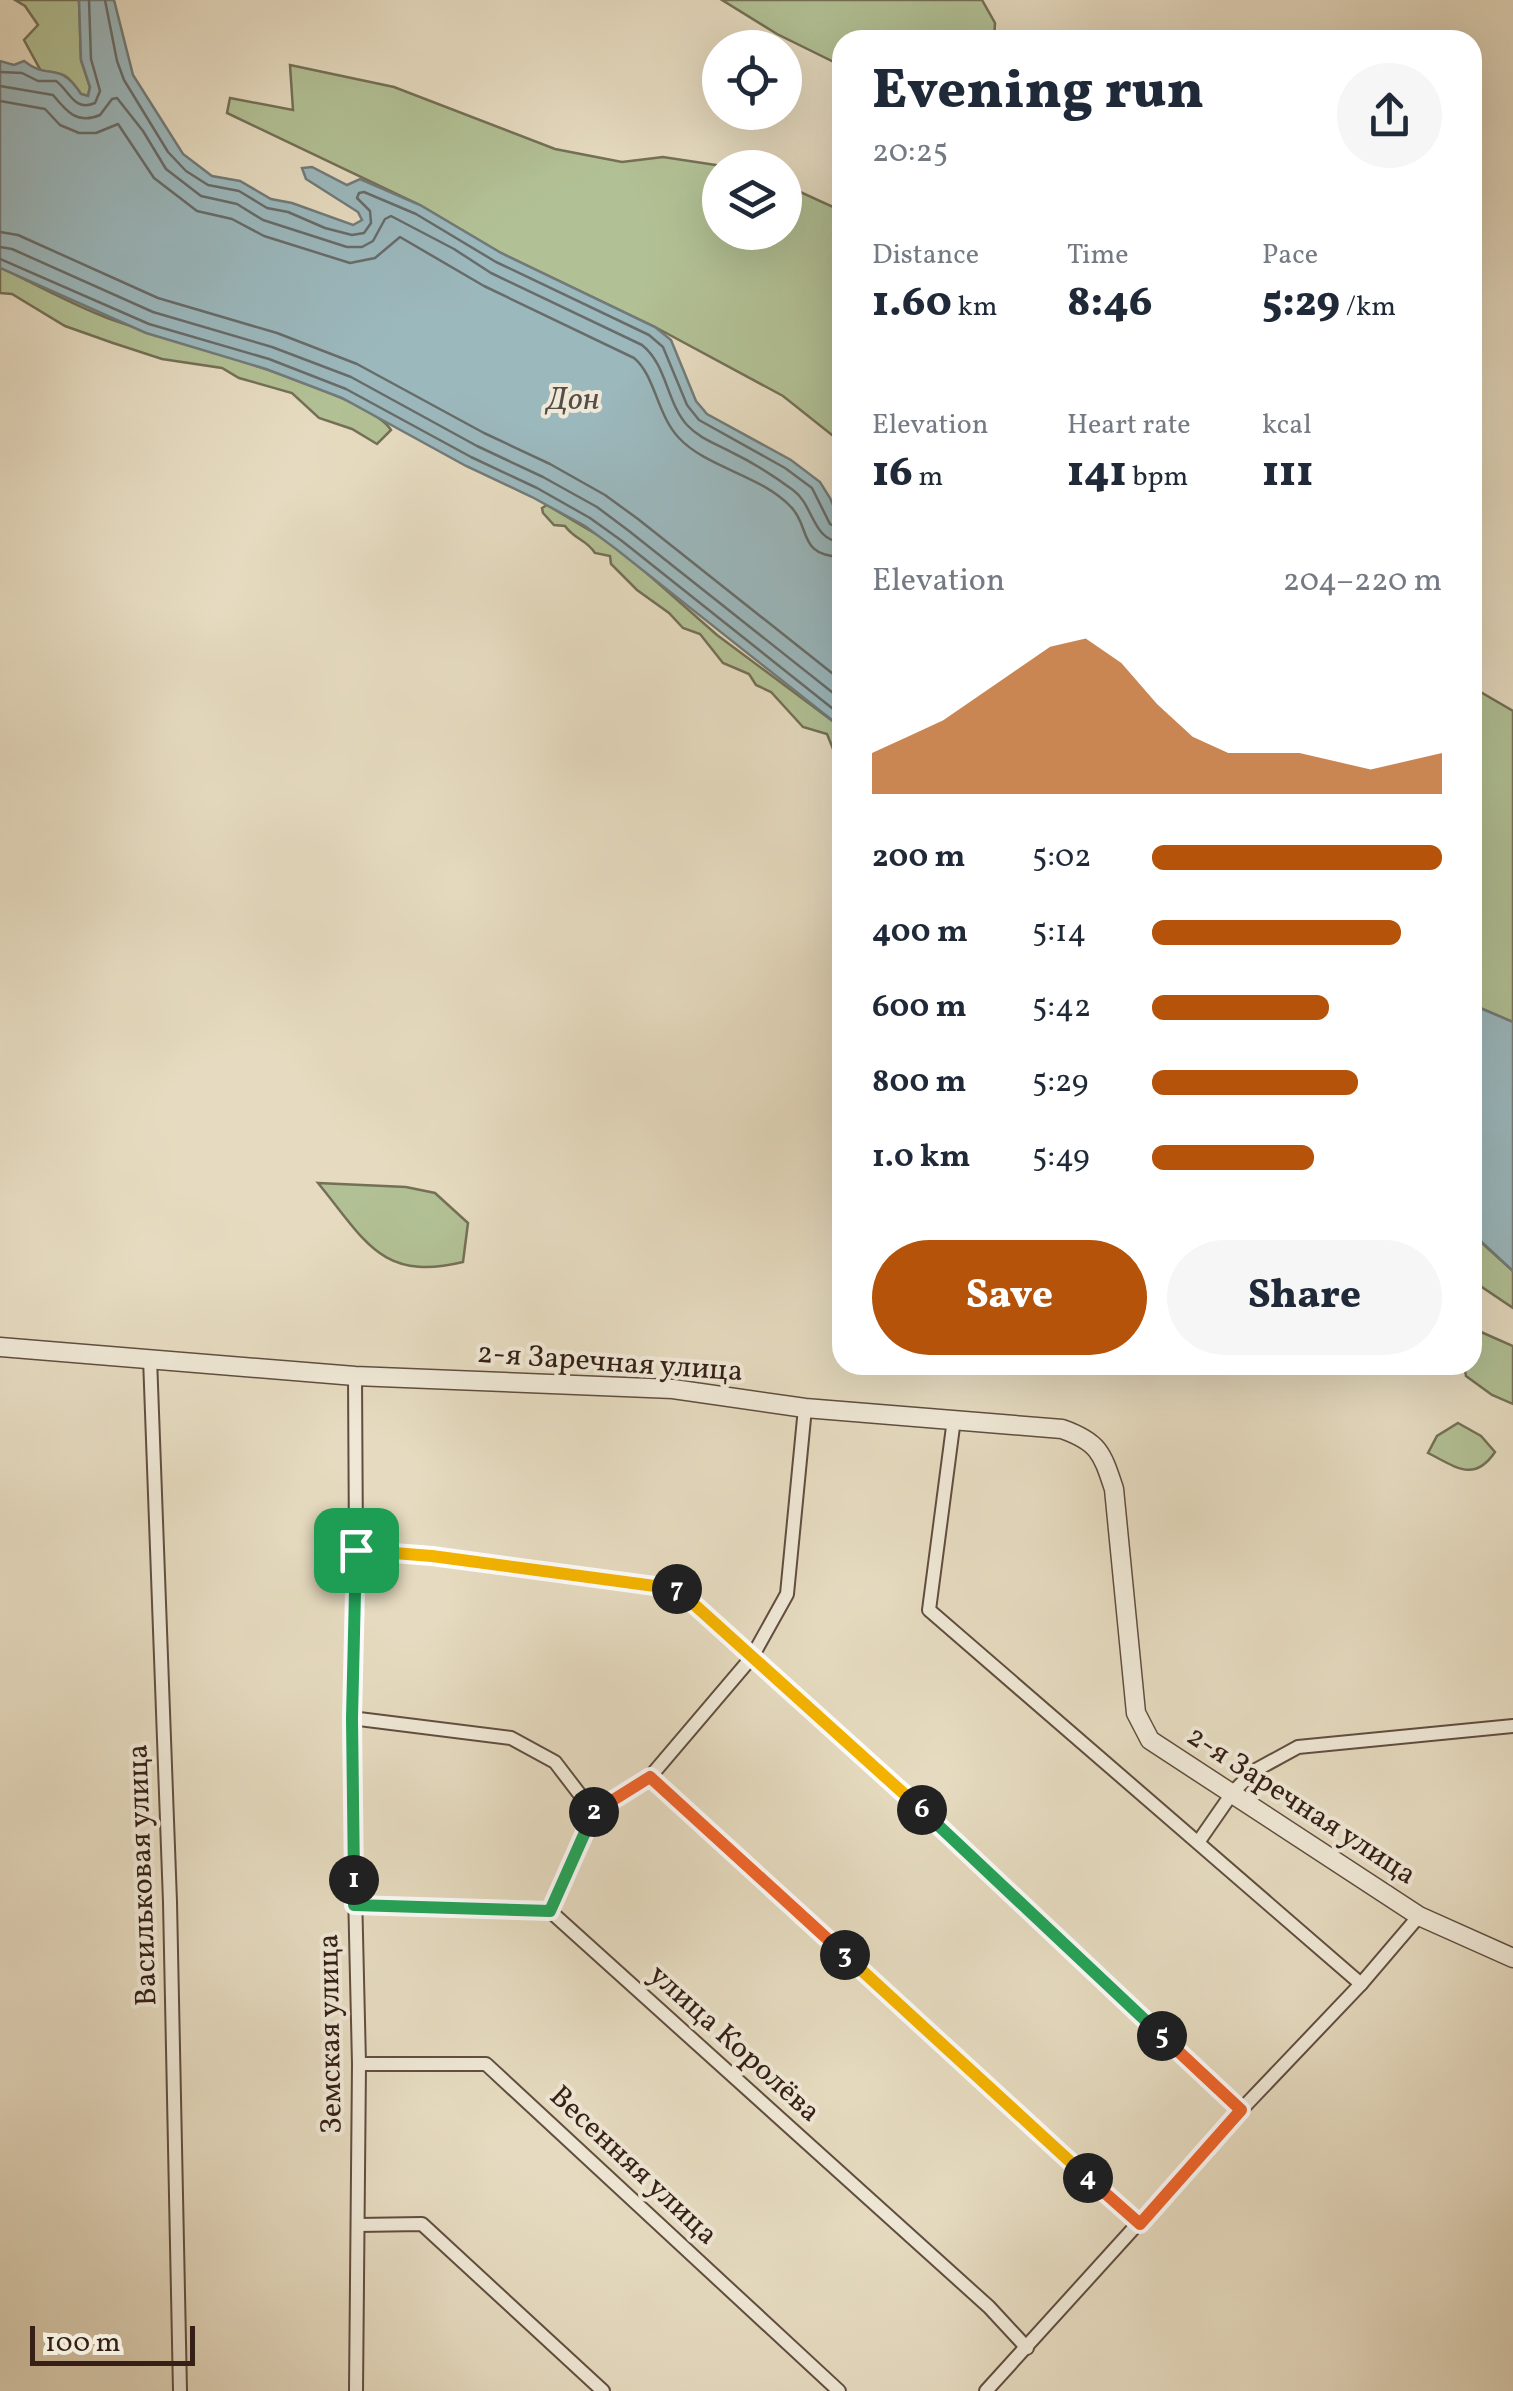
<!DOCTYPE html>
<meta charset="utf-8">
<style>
:root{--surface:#fff;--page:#f6f6f7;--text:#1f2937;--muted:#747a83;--accent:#b45309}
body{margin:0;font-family:Vollkorn,serif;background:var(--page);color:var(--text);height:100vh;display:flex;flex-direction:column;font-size:38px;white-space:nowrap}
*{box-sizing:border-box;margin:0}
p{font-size:32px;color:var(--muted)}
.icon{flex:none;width:55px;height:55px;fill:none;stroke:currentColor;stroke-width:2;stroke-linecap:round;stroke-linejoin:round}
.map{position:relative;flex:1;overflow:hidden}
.panel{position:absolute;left:832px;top:30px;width:650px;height:1345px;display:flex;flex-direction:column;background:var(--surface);border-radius:30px;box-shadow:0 10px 40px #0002}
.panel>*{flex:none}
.tools{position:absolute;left:702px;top:30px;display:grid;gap:20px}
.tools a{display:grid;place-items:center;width:100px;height:100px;border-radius:50%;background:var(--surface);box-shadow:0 10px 40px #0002;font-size:50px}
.scale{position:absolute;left:30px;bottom:25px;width:165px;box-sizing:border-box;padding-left:10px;border:5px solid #351f16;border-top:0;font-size:28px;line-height:35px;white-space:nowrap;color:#351f16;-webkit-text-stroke:8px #efe8d6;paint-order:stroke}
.pin{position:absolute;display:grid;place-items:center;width:85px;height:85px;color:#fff;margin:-42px;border-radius:20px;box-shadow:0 5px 15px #0006}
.km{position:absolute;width:50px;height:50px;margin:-25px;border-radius:50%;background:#222;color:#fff;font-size:28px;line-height:50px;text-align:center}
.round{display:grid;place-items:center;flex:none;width:105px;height:105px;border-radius:52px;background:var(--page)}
.overview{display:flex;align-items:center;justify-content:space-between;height:170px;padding:0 40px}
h1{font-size:55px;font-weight:800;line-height:75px}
.stats{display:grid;grid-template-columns:repeat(3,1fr);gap:15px;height:170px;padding:10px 40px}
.stats div{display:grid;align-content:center}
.stats b{font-size:42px;font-weight:800}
.stats small{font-size:28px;font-weight:400}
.stats p{font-size:28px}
.chart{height:280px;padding:20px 40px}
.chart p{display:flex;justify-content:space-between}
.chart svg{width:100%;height:180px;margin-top:10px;fill:var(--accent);opacity:.7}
.primary-button{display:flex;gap:20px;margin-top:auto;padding:20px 40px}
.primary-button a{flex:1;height:115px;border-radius:60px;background:var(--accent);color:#fff;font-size:40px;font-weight:800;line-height:115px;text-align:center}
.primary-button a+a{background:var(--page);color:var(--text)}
ul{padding:0 40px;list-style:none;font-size:32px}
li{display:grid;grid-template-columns:160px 120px 1fr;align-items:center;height:75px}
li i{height:25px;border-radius:12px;background:var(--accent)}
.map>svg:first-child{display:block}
.green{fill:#b2c195;stroke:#747056;stroke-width:2.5}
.water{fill:#9bb8bd;stroke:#727b7a;stroke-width:2.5}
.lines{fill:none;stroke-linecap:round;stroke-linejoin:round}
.shore{stroke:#686c6a;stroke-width:2.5}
.minor-casing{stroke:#614e40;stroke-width:16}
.tertiary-casing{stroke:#614e40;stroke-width:21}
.minor{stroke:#efe8d6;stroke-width:12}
.tertiary{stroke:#efe8d6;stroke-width:18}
.split-1-casing{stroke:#fff;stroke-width:20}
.split-2-casing{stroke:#fff;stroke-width:20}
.split-3-casing{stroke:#fff;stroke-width:20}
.split-4-casing{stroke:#fff;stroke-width:20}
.split-5-casing{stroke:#fff;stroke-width:20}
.split-6-casing{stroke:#fff;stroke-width:20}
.split-7-casing{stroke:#fff;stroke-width:20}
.split-8-casing{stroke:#fff;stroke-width:20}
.split-1{stroke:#22a559;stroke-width:12}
.split-2{stroke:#22a559;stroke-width:12}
.split-3{stroke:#f0652b;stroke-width:12}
.split-4{stroke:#f5b400;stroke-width:12}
.split-5{stroke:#f0652b;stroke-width:12}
.split-6{stroke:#22a559;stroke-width:12}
.split-7{stroke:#f5b400;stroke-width:12}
.split-8{stroke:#f5b400;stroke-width:12}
.labels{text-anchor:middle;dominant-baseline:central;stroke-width:8;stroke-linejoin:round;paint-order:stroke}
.street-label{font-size:30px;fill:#351f16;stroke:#efe8d6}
.water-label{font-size:32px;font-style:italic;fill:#544d48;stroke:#efe8d6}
</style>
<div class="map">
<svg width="1513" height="2391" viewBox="0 0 1513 2391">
<rect width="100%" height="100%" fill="#e6dbc0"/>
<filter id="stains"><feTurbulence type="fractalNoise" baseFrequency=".002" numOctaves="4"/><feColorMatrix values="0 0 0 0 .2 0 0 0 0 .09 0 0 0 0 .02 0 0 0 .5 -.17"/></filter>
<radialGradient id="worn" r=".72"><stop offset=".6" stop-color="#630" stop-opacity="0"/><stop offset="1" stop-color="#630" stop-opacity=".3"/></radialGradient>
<g class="green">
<path d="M15,0H79L81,60L90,87L88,96L81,94C67,73 64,73 41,71L24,40L38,25L25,6Z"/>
<path d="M722,0H982L995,23L994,40H842V66L777,34Z"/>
<path d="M290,65L394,87L555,149L622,162L663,157L729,167L720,168V232H785V185L842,211V443L783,396L655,327L501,253L420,205L227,113L230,98L293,110Z"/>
<path d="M0,267C35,284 69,303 105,317C158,338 367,391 391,430L377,444L352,429L319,418L292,393L239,378L222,368L162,359L113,343L65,326L12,294L0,293Z"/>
<path d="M547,505L616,546L717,635L842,728V763L838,761L827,734L803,727L771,692L756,685L749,674L723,663L700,634L683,628L669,613L637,590L611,564L610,556L595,553C587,540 574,539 565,526L554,525L543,513L542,508Z"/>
<path d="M1472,687L1513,711V1022L1473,1005Z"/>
<path d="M318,1183L406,1187L435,1193L468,1223L463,1262C381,1282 365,1240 318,1183Z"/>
<path d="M1472,1234L1513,1271V1308L1473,1281Z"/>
<path d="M1481,1332L1513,1346V1404L1492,1395L1466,1376L1464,1365H1472L1473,1347Z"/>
<path d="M1458,1423L1481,1436L1495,1452C1474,1483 1456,1467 1428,1453L1437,1436Z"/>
</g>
<g class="water">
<path d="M79,0H114L133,75L183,154L212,176L240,181L271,199L292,203L353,225L362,220L358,212L306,179L302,168L312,167L347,185L360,179L420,205L501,253L655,327L671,340L696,401L707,414L791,460L820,482L830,498L842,526V728L616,549L585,526L532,497L466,466L342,398L266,369L146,333L0,268V61L14,65L24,61C49,81 59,60 81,94L88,96L90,87L81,60Z"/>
<path d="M1473,1005L1513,1022V1271L1473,1234Z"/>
</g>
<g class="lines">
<g class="shore">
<path d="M105,0L117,61L124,80L168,152L186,171L208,185L239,191L267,208L288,212L325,228L352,235L364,233L371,223L370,211L357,198L359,193L364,192L416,214L496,262L649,335L663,347L687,405L699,420L785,468L812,488L830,524L842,530"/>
<path d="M0,72L22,73L38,81H56C70,91 74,112 95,103L100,91L91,59L89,0"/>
<path d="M0,86L53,95C66,111 77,125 100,115L112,99L117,98L143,131L166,169L201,196L237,204L263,220L347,247H362L373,241L385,219L391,216L454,249L491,273L642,345C667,365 666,401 687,425C700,439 717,444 733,453C754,463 774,476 793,490C814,505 812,541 842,542"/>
<path d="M0,101L45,109L60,125L79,133H96L118,124L154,178L197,211L232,219L264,236L350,263L375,258L400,237L484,286L634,358C655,375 657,415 679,438C707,468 761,475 791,507C811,527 797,556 842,557"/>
<path d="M0,232L18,235L158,298L277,333L357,364L484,433L550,464L605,495L638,519L842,681"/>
<path d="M0,247L12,249L153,312L272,347L351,377L477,446L543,477L597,507L629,531L842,700"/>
<path d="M0,259L149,324L269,359L346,389L471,457L537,488L590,518L622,541L842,716"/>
</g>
<g class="minor-casing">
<g id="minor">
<path d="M150,1358L170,1902L180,2391"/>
<path d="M355,1376L356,1551L351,1718L359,2064L356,2391"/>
<path d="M954,1419L929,1610L1361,1984"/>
<path d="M356,1551L432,1555L675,1588L950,1836L1241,2110"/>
<path d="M351,1718L511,1738L555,1762L594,1813"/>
<path d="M650,1777L1139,2224"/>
<path d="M1199,1841L1233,1792L1254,1771L1298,1747L1513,1726"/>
<path d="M354,1905L550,1911L989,2307L1027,2348"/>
<path d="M550,1911L594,1813L650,1777L752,1657L787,1594L805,1408"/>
<path d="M359,2064H486L839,2391"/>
<path d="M358,2225L422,2224L603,2391"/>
<path d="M986,2391L1241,2110L1361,1984L1419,1916"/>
</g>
</g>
<g class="tertiary-casing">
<path id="tertiary" d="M0,1347L355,1376L673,1389L805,1408L1062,1429C1099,1442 1102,1453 1114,1489L1136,1713L1150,1740L1419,1916L1513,1958"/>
</g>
<use href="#minor" class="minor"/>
<use href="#tertiary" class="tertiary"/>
</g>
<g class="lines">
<g class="split-1-casing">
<path id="split-1" d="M354,1880L352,1718L356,1550"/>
</g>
<g class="split-2-casing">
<path id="split-2" d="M354,1880V1905L550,1911L594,1812"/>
</g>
<g class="split-3-casing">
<path id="split-3" d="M594,1812L650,1777L845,1955"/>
</g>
<g class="split-4-casing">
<path id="split-4" d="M845,1955L1088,2178"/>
</g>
<g class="split-5-casing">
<path id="split-5" d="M1088,2178L1140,2224L1241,2110L1162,2036"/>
</g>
<g class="split-6-casing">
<path id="split-6" d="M922,1810L1162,2036"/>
</g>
<g class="split-7-casing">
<path id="split-7" d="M677,1589L922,1810"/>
</g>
<g class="split-8-casing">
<path id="split-8" d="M356,1550L432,1556L677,1589"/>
</g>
<use href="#split-1" class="split-1"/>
<use href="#split-2" class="split-2"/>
<use href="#split-3" class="split-3"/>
<use href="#split-4" class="split-4"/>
<use href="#split-5" class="split-5"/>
<use href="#split-6" class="split-6"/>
<use href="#split-7" class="split-7"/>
<use href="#split-8" class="split-8"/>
</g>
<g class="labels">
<g class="street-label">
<text transform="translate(610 1363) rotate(4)">2-я Заречная улица</text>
<text transform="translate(1301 1806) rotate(33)">2-я Заречная улица</text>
<text transform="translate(143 1875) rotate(-92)">Васильковая улица</text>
<text transform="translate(331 2034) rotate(-91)">Земская улица</text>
<text transform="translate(734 2044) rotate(42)">улица Королёва</text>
<text transform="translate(633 2166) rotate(43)">Весенняя улица</text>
</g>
<g class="water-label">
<text x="573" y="401">Дон</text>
</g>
</g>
<rect width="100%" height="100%" filter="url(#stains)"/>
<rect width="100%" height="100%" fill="url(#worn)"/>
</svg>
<div class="tools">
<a><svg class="icon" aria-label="locate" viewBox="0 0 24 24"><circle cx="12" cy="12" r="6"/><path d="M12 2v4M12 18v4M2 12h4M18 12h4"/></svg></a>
<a><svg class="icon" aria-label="layers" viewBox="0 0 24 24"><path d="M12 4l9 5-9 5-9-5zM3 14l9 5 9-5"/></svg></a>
</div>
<div class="scale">100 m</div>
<div class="pin" style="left:356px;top:1550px;background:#1e9e55"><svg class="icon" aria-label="arrive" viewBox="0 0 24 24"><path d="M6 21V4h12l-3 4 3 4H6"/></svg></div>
<b class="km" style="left:354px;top:1880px">1</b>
<b class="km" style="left:594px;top:1812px">2</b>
<b class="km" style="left:845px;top:1955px">3</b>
<b class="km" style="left:1088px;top:2178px">4</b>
<b class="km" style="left:1162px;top:2036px">5</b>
<b class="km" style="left:922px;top:1810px">6</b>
<b class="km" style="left:677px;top:1589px">7</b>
<section class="panel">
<div class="overview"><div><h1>Evening run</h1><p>20:25</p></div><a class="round"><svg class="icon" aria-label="share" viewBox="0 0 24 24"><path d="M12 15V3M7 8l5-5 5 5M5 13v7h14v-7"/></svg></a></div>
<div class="stats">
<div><p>Distance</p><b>1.60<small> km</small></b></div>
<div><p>Time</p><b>8:46</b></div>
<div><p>Pace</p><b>5:29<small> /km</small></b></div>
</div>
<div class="stats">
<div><p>Elevation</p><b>16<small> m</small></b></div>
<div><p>Heart rate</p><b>141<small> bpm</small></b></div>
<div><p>kcal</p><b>111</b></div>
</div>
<div class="chart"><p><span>Elevation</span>204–220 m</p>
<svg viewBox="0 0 160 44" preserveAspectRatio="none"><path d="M0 44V34L10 30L20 26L30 20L40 14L50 8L60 6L70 12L80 22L90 30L100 34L110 34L120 34L130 36L140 38L150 36L160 34V44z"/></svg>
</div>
<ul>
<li><b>200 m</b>5:02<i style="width:100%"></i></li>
<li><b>400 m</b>5:14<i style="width:86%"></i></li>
<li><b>600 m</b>5:42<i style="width:61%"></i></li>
<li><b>800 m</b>5:29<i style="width:71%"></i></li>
<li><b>1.0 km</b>5:49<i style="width:56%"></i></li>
</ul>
<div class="primary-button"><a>Save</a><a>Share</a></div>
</section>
</div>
